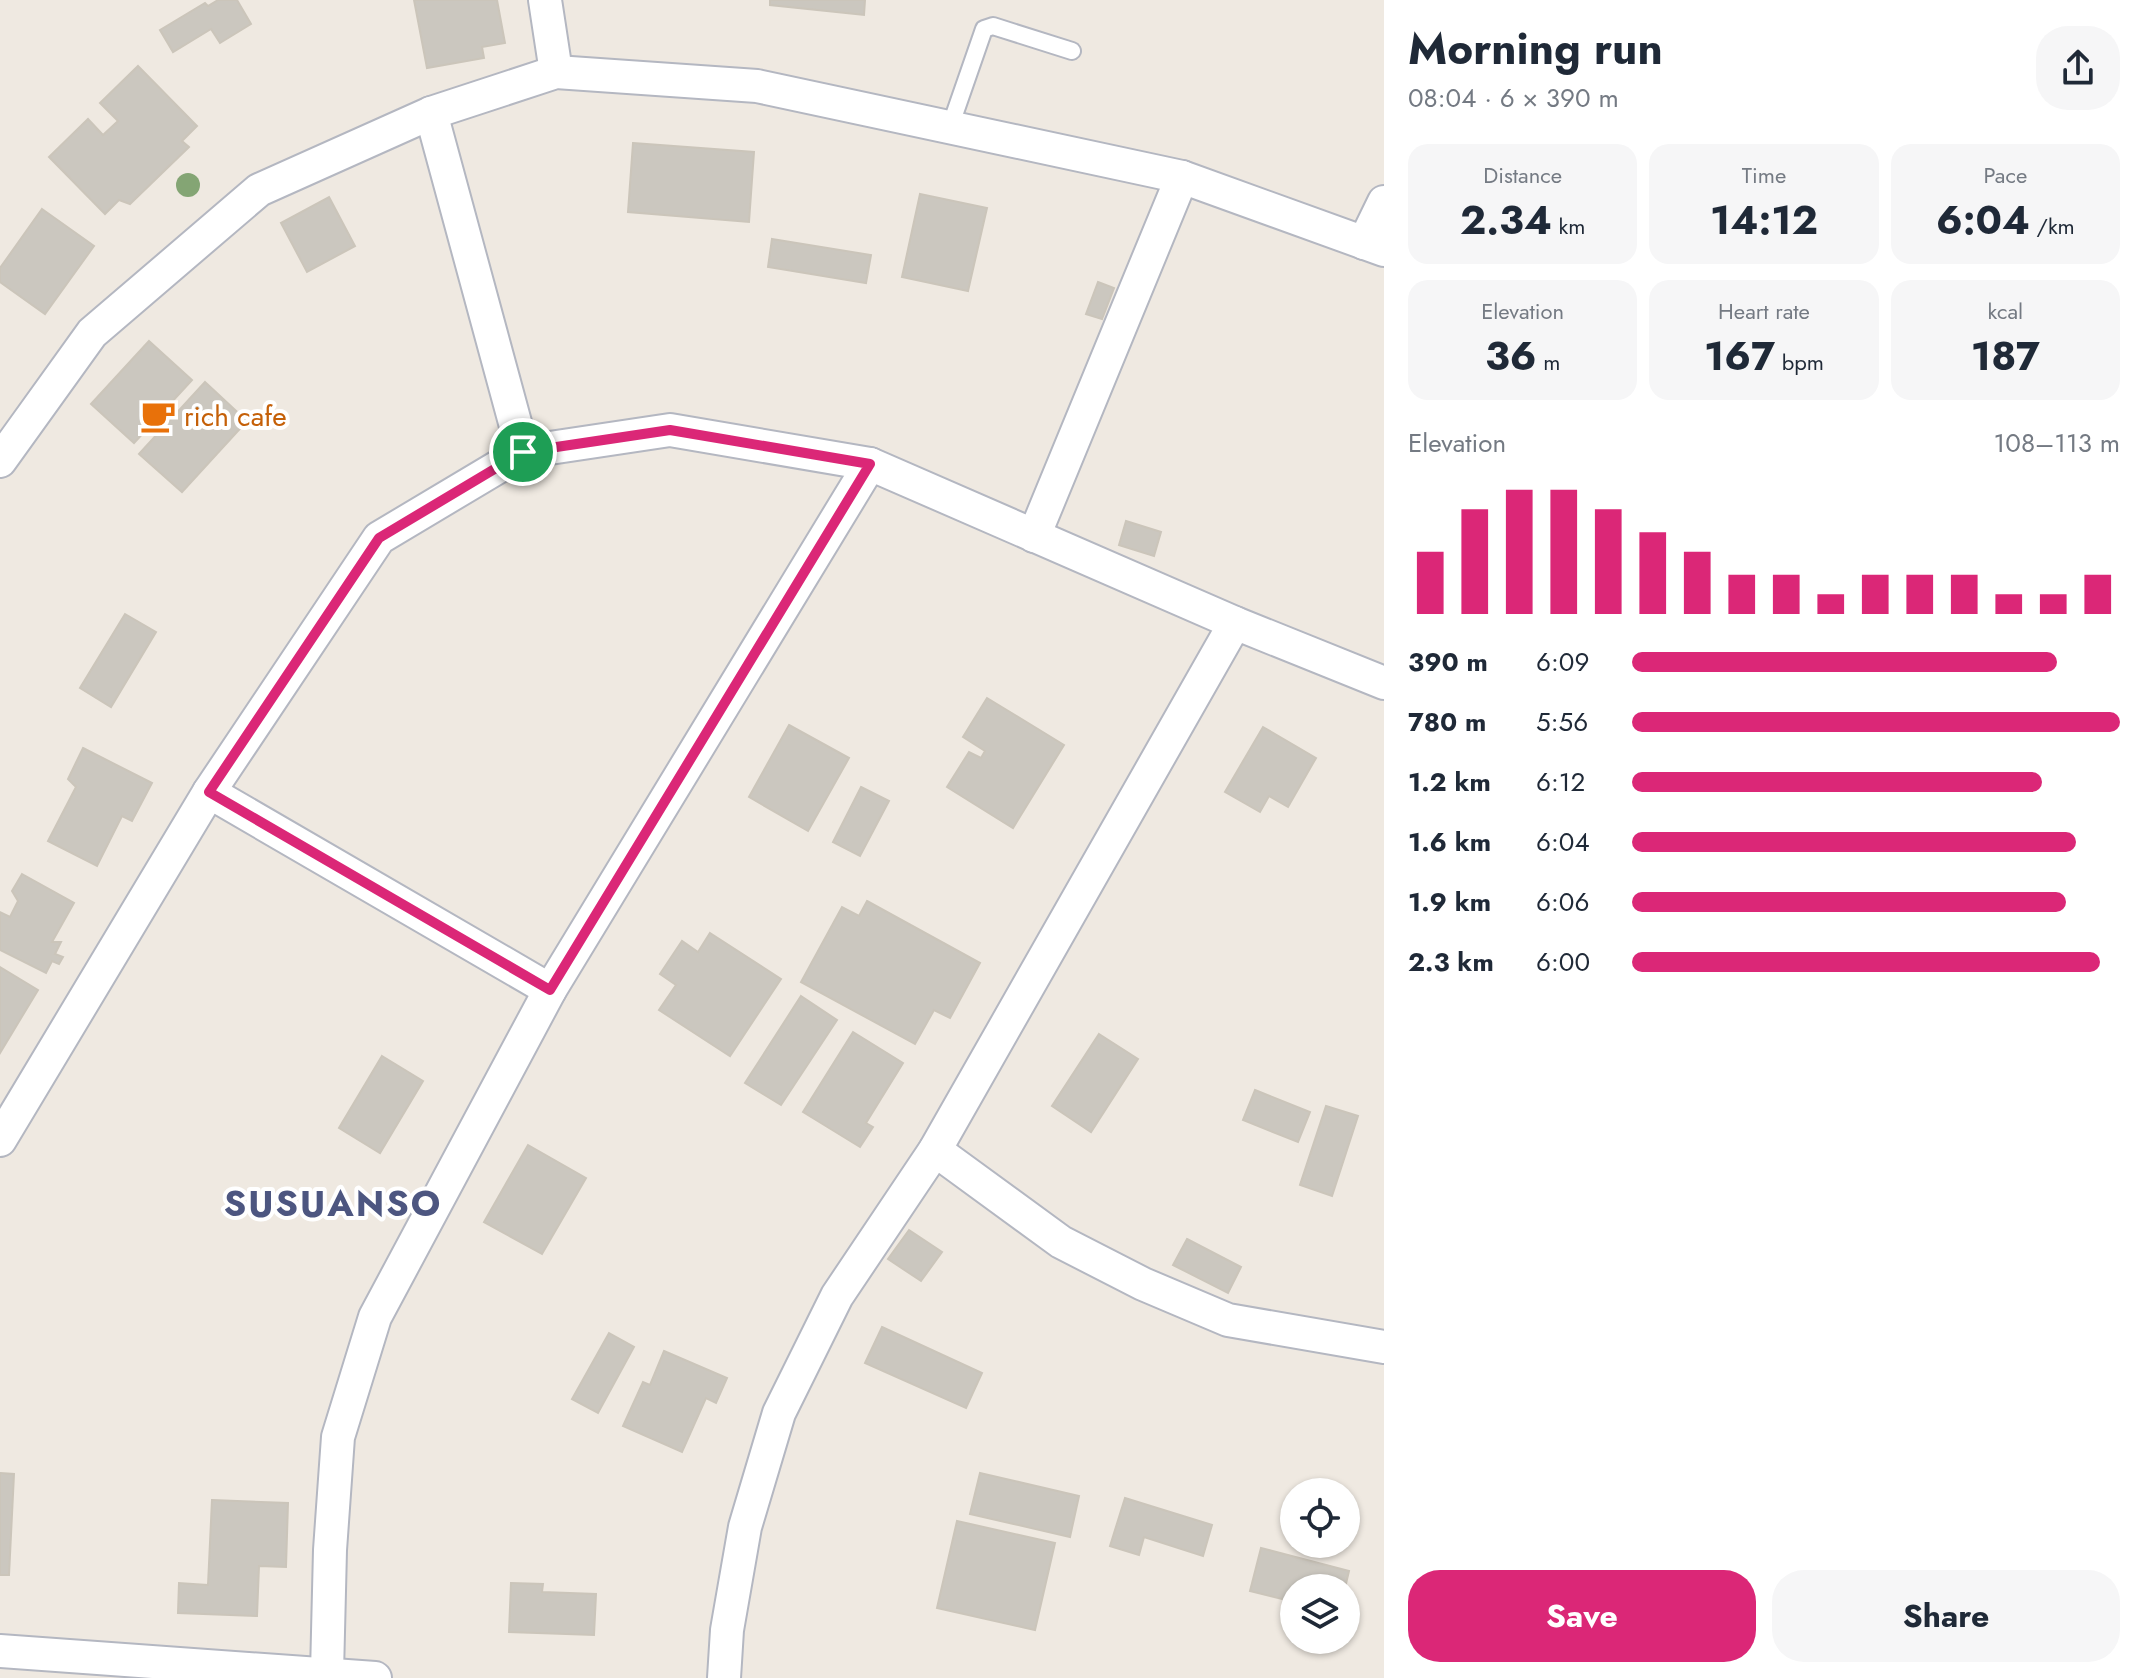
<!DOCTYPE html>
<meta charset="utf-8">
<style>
:root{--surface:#fff;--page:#f6f6f7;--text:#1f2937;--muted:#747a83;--accent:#db2777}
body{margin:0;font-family:Jost,sans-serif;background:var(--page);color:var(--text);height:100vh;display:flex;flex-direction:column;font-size:30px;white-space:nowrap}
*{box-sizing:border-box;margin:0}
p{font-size:26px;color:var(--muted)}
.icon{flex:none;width:44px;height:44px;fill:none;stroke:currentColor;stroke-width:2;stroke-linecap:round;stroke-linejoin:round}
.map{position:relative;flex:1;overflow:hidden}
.details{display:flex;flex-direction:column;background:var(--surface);width:760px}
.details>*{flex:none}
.tools{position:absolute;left:1280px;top:1478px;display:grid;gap:16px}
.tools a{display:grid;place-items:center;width:80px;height:80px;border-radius:50%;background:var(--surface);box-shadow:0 2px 6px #0004;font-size:40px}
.pin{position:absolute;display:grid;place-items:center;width:68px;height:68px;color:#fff;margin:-34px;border:4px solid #fff;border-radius:50%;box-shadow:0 2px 8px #0007}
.round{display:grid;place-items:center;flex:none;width:84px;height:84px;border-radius:32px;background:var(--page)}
.summary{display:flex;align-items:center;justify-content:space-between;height:136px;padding:0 24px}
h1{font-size:44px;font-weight:700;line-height:60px}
.figures{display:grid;grid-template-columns:repeat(3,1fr);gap:12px;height:136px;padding:8px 24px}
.figures div{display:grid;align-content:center;border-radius:20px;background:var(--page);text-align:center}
.figures b{font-size:40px;font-weight:700}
.figures small{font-size:22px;font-weight:400}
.figures p{font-size:22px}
.chart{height:224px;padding:16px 24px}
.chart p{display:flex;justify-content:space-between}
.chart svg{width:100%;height:144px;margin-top:8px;stroke:var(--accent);stroke-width:6}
.action{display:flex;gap:16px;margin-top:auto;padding:16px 24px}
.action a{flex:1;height:92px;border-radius:32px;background:var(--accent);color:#fff;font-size:32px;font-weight:700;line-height:92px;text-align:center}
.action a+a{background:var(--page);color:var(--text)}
ul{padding:0 24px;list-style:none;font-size:26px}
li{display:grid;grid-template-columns:128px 96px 1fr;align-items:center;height:60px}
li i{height:20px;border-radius:10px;background:var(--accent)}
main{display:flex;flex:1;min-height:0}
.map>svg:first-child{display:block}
.building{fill:#cbc7bf;stroke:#cbc5ba;stroke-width:2}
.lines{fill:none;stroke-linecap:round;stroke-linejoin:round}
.lane-casing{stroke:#b4b7c1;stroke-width:20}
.street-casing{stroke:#b4b7c1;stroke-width:36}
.lane{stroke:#fff;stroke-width:16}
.street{stroke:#fff;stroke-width:32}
.tree{fill:#84a574}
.route-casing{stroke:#fff;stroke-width:16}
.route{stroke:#db2777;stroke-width:10}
.labels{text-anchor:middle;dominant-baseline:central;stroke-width:8;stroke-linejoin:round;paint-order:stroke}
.food-label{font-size:28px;fill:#c56008;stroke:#fff;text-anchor:start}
.district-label{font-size:36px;font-weight:bold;letter-spacing:2px;fill:#4d5680;stroke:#fff}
</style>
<main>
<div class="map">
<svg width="1384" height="1678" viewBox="0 0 1384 1678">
<rect width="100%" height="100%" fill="#efe9e1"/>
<g class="building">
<path d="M218,0H237L251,24L220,43L211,29L173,52L160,30L205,3L208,6Z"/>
<path d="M414,0H497L505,43L482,47L484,58L427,68Z"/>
<path d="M770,0H865L864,15L770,5Z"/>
<path d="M138,66L197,126L182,141L189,147L130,204L119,200L105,214L49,157L88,119L103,135L118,121L100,103Z"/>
<path d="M633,143L754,152L749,222L628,212Z"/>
<path d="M920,194L987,208L968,291L902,277Z"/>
<path d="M329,197L355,246L307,272L281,223Z"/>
<path d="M42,209L94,246L45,314L0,282V268Z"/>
<path d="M772,239L871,255L866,283L768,267Z"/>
<path d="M1098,282L1114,288L1102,319L1086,314Z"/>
<path d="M149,341L192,380L134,443L91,404Z"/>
<path d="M205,382L247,421L182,492L139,454Z"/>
<path d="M1126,521L1161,532L1154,556L1119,545Z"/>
<path d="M125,614L156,632L111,707L80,688Z"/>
<path d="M987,698L1064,745L1013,828L947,787L969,752L981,758L985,751L963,737Z"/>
<path d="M789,725L849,758L808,831L749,797Z"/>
<path d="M1263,727L1316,758L1288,807L1269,796L1260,812L1225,792Z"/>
<path d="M83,748L152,783L132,821L122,816L97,866L48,841L76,787L68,779Z"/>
<path d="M861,787L889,801L860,856L833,842Z"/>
<path d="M22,874L74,903L52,942H61L55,954L63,957L59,964L52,961L46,973L0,950V912L10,917L18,901L12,891Z"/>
<path d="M867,901L980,963L950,1018L934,1010L915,1044L801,982L842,907L859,916Z"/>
<path d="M710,933L781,979L730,1056L659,1010L676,985L660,974L682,941L698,952Z"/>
<path d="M0,967L38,990L0,1053Z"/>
<path d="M801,996L837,1020L781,1105L745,1083Z"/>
<path d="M853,1032L903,1063L866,1123L873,1127L860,1147L803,1112Z"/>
<path d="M1099,1034L1138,1059L1091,1132L1052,1106Z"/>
<path d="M382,1056L423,1081L380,1153L339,1128Z"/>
<path d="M1255,1090L1310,1112L1298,1142L1243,1120Z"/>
<path d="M1326,1106L1358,1116L1332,1196L1300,1185Z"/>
<path d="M528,1145L586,1178L542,1254L484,1222Z"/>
<path d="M909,1230L942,1252L921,1281L888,1259Z"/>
<path d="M1187,1239L1241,1267L1228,1293L1173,1265Z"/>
<path d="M882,1327L982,1373L966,1408L865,1363Z"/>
<path d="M609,1333L634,1347L598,1413L572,1399Z"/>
<path d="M664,1351L727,1378L716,1403L706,1398L682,1452L623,1426L643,1382L650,1385Z"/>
<path d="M0,1473L14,1474L9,1575H0Z"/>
<path d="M980,1473L1079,1496L1070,1537L970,1514Z"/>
<path d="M1125,1498L1212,1525L1203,1556L1144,1537L1139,1555L1110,1546Z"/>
<path d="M212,1500L288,1503L286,1567L259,1566L257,1616L178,1613L179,1583L208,1585Z"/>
<path d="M957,1521L1055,1543L1035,1630L937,1608Z"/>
<path d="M1261,1548L1349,1571L1345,1588H1294V1602L1250,1591Z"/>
<path d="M511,1583L543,1584L542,1592L596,1594L594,1635L509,1632Z"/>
</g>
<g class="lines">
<g class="lane-casing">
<path id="lane" d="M950,127L984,29L993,26L1072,51"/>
</g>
<g class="street-casing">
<g id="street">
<path d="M545,0L556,72"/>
<path d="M431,113L523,452"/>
<path d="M1364,243L1384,202"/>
<path d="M0,461L92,333L259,190L431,113L556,72L757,86L1182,177L1384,250"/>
<path d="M1034,536L1182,177"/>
<path d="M209,792L550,990"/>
<path d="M0,1140L209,792L379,538L523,452L670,430L870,464L1235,623L1384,683"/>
<path d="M935,1150L1061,1242L1143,1284L1228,1320L1384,1347"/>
<path d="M0,1651L375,1678"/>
<path d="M327,1673L330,1550L338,1437L375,1317L550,990L870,464"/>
<path d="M724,1678L727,1630L745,1527L779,1413L837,1296L935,1150L1235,623"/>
</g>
</g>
<use href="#lane" class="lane"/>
<use href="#street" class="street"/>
</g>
<circle class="tree" cx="188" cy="185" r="12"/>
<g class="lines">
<g class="route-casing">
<path id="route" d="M670,430L870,464L550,990L209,792L379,538L523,452Z"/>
</g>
<use href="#route" class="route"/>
</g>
<defs>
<g id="cafe-bare" transform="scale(2.76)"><path d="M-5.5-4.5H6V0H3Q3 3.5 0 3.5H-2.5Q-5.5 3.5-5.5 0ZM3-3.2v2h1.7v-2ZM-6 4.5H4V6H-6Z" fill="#e8710a" stroke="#fff" stroke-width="2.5" paint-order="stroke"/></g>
</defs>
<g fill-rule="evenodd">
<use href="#cafe-bare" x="158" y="416"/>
</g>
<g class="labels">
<g class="food-label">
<text x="184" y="416">rich cafe</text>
</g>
<g class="district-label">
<text x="333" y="1203">SUSUANSO</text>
</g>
</g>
</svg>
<div class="tools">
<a><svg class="icon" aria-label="locate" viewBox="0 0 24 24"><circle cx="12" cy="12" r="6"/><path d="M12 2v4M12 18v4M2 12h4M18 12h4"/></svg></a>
<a><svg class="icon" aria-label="layers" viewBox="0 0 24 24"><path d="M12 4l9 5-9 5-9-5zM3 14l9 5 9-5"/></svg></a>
</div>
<div class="pin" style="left:523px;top:452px;background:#1e9e55"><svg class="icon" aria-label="arrive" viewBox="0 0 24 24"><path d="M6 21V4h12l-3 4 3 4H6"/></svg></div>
</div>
<section class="details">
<div class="summary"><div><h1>Morning run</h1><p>08:04 · 6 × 390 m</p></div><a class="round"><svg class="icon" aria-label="share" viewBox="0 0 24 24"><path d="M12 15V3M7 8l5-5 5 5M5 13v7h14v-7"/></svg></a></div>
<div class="figures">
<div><p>Distance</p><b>2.34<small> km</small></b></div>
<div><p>Time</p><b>14:12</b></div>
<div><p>Pace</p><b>6:04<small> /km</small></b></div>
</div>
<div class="figures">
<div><p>Elevation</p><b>36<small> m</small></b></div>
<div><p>Heart rate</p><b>167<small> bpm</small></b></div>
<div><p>kcal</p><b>187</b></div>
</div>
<div class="chart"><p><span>Elevation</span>108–113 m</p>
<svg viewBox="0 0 160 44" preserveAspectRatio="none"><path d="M5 44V25M15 44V12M25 44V6M35 44V6M45 44V12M55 44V19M65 44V25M75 44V32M85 44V32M95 44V38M105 44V32M115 44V32M125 44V32M135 44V38M145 44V38M155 44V32"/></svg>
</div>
<ul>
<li><b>390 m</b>6:09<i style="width:87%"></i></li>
<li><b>780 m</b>5:56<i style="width:100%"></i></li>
<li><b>1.2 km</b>6:12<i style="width:84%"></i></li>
<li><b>1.6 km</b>6:04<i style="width:91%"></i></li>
<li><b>1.9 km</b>6:06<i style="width:89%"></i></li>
<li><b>2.3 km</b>6:00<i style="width:96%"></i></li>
</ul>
<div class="action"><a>Save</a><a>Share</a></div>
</section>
</main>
